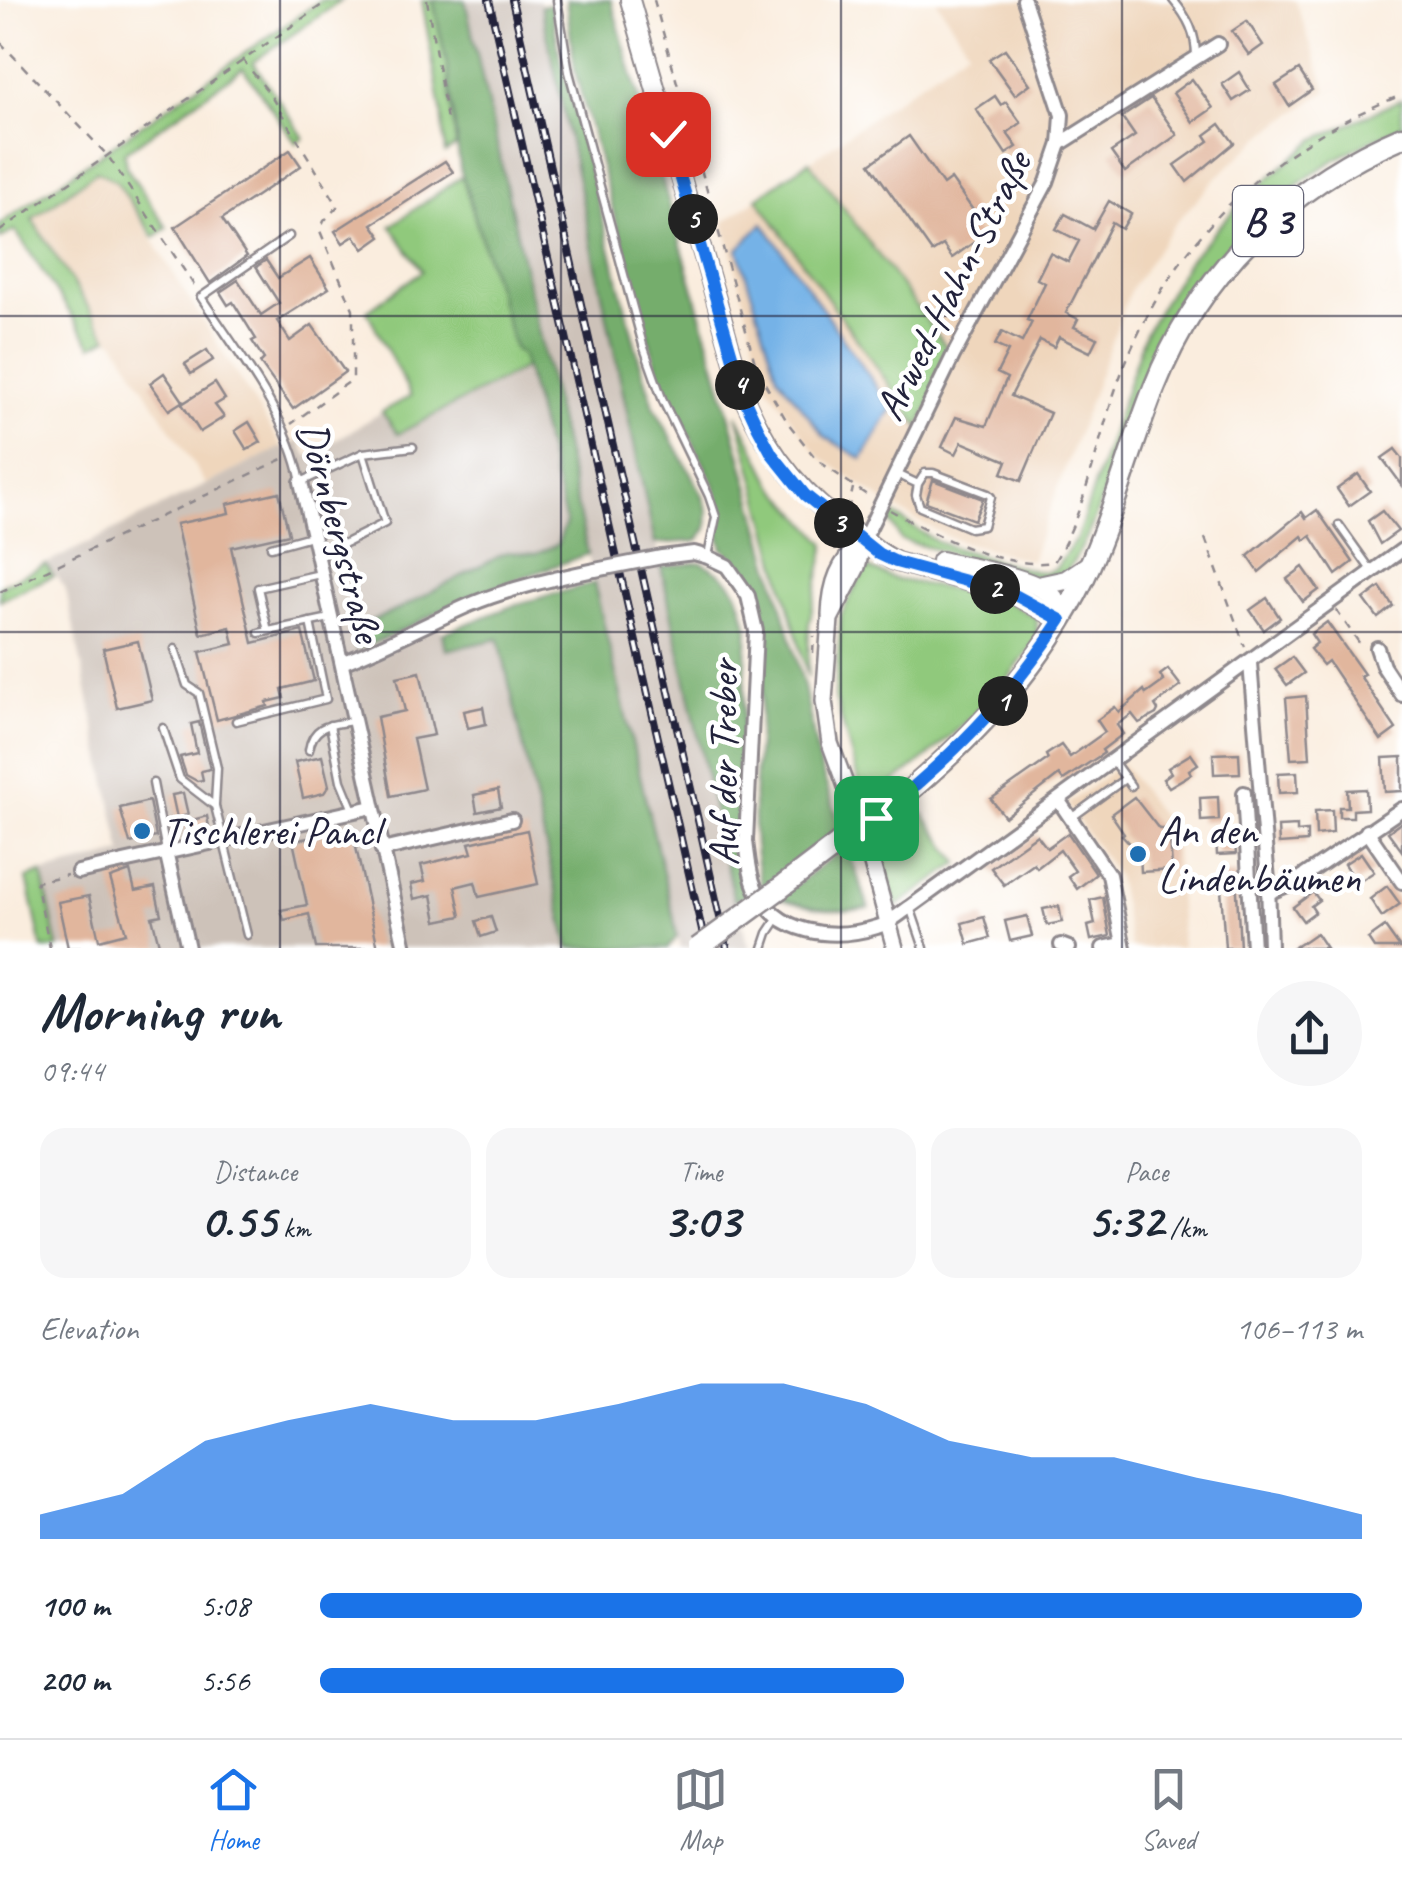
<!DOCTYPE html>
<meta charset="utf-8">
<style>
:root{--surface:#fff;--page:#f6f6f7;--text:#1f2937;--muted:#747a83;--line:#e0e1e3;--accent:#1a73e8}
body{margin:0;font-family:Caveat,sans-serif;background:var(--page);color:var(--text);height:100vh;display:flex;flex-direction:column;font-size:38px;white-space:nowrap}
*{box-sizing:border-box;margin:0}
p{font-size:32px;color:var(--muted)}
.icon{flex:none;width:55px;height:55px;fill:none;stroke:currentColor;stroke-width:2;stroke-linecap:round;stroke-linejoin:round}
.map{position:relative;height:948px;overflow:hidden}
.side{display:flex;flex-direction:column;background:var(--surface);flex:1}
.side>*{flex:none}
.pin{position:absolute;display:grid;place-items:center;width:85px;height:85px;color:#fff;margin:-42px;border-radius:20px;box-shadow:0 5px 15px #0006}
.km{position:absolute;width:50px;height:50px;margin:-25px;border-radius:50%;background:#222;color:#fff;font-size:28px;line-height:50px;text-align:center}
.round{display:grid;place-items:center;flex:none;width:105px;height:105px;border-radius:52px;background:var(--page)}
.summary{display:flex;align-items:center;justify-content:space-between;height:170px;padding:0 40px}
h1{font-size:55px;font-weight:600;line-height:75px}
.stats{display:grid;grid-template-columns:repeat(3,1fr);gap:15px;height:170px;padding:10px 40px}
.stats div{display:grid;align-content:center;border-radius:25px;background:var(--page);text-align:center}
.stats b{font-size:50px;font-weight:600}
.stats small{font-size:28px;font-weight:400}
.stats p{font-size:28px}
.chart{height:280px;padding:20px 40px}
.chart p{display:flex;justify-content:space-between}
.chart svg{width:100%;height:180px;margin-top:10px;fill:var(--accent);opacity:.7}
ul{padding:0 40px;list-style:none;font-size:32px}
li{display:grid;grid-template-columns:160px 120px 1fr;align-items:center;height:75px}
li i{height:25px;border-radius:12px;background:var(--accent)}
.dock{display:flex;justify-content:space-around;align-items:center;height:140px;border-top:2px solid var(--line);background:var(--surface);font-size:28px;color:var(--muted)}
.dock a{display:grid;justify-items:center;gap:5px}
.dock .selected{color:var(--accent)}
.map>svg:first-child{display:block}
.built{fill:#efd6bc}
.industrial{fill:#cdc2b9}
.green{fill:#90c97c;stroke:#59765c;stroke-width:2.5}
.forest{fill:#74ad6c;stroke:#4b6854;stroke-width:2.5}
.water{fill:#75b2e7;stroke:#4c6a91;stroke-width:2.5}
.building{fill:#e1b69d}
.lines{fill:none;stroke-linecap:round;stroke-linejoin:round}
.service-casing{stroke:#8e888c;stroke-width:11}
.minor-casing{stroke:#8e888c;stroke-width:18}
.tertiary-casing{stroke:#8e888c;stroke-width:20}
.secondary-casing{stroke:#8e888c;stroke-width:22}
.primary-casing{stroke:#8e888c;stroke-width:25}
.path{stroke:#8e888c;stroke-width:2.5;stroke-dasharray:8 8;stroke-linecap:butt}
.service{stroke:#fff;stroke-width:6}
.minor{stroke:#fff;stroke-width:12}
.tertiary{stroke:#fff;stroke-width:15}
.secondary{stroke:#fff;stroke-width:18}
.primary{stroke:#fff;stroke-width:20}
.rail-casing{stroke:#22223b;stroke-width:8}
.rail{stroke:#fff;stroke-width:4;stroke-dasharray:11;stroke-linecap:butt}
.minor-bridge-casing{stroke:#8e888c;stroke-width:18;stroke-linecap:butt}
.primary-bridge-casing{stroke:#8e888c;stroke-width:25;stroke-linecap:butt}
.minor-bridge{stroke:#fff;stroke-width:12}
.primary-bridge{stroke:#fff;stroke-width:20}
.route-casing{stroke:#fff;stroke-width:20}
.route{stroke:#1a73e8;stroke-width:12}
.grid{fill:none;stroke:#22223b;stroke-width:2.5;stroke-opacity:0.55}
.poi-dot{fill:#1f6fb2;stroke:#fff;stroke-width:4}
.labels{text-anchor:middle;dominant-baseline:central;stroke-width:9;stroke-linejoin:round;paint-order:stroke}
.shield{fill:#fff;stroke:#646476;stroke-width:2.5}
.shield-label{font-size:40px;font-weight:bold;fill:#22223b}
.street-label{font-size:42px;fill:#22223b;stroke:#fff}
.poi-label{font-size:42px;fill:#22223b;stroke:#fff;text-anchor:start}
</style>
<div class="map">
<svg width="1402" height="948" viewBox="0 0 1402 948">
<rect width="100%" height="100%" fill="#fff"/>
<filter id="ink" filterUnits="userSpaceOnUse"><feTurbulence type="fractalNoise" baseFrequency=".01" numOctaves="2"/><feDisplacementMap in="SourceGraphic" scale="20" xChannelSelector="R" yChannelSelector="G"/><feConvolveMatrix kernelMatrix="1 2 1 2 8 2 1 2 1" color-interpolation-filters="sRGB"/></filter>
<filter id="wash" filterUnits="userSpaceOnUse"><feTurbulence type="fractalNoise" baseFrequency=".0048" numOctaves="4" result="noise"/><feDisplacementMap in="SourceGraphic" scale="40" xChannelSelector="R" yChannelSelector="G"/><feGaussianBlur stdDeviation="2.25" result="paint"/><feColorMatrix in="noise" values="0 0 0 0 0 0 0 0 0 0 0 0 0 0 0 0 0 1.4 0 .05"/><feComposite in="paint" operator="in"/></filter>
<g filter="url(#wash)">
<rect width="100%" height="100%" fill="#faedde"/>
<g class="built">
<path d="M936,0H1295L1327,91L1269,130L1218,176L1172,227L1130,291L1031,561L950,538L891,506L819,456L765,382L724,222L968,49Z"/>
<path d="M97,171L116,181L282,447L206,484L115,342L108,338L32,220Z"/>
<path d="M1122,764L1174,833L1182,948H1131L1117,876L1069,808V803Z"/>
</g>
<g class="industrial">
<path d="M465,0H540L734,901L750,948H680L594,583Z"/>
<path d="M526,367L566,523L557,545L536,554L507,552L397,610L353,629L358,648L436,613L447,650L499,638L569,948H58L42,873L122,853L65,587L46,564L282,447L299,441L308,457L382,412L399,434Z"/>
</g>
<g class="green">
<path d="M321,0H342L253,62L304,138L296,143L243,68L124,153L126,167L167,228L154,237L116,181L97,171L32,219L108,338L92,346L15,230L0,239V224Z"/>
<path d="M422,0H433L447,65L456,146L445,153L441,110Z"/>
<path d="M1402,99V127C1269,179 1172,289 1125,423C1108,472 1098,530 1066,572L1042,579L901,540L890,521L892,513L937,542L968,552L1034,571L1047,572L1056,568L1077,538L1145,333L1188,261L1243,200L1314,140Z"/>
<path d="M809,161L953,356L919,427L757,198Z"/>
<path d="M462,176L515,349L522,355L526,367L398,434L382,412L411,396L367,311L422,271L391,226Z"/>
<path d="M737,414L772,483L826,544L809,624L808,677Z"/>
<path d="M46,564L53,576L0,600V586Z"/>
<path d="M866,567L895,579L999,598L1037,618V639L995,696L927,757L865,804L835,697L841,615Z"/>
<path d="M912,799L959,863L896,907L873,828Z"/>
<path d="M42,873L58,948H42L27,878Z"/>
</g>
<g class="forest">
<path d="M433,0H465L588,554L464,599L390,636L357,649L353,629L397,610L507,552L536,554L557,545L566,523L522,355L515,349L460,168L447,65Z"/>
<path d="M566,0H611L726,402L804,686L819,763L841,827L762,888C745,825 759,747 763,681C765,649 767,614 754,583C749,569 735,558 723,549L718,531L722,514L714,484L660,378L633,284L575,72Z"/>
<path d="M551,4L559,51L639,359L654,406L702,494L708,512L707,529L697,541L655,544L541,6Z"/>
<path d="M701,562C736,580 739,591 748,629L736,843L747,894L734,901L661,567Z"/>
<path d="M594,583L673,914L677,937L668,948H569L499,639L446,650L443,633L517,604Z"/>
<path d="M847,846L869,908C837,914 809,908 778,898Z"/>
</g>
<path class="water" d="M763,223L892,409L862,459L824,436L777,375L738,249Z"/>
<g id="blocks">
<g class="building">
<path d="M1247,21L1263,45L1249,55L1232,31Z"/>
<path d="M1005,49L1030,84L1015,95L989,59Z"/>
<path d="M1299,70L1312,90L1289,106L1276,85Z"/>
<path d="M1239,72L1250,90L1233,101L1222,84Z"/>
<path d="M1192,79L1213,108L1193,122L1173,93Z"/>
<path d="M995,96L1001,105L1006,102L1021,123L1007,133L1017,147L1006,154L976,109Z"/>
<path d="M1151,98L1177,135L1125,172L1111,152L1135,136L1122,117Z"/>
<path d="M1220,124L1234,143L1187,182L1175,165L1209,141L1205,135Z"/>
<path d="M909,136L943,185L951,179L980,220L972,226L980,238L952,258L943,245L932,252L870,164Z"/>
<path d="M290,150L301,166L222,219L247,256L210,283L175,227Z"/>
<path d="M445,161L453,172L372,224L381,237L364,249L354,236L343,243L335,231Z"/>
<path d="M1109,201L1131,214L1122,229L1112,223L1066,313L1078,319L1074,327L1097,338L1090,352L1059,337L1054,347L1040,340L1011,396L1050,413L1021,481L1002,473L1007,461L962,442L956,454L942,447L956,417L986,426L1007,378L997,373L1008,351L995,345L1002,332L1022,342L1032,322L1027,320L1045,283L1037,279L1050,253L1068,262L1079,241L1056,229L1065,214L1093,229Z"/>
<path d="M310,258L329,288L277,321L290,341L312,325L345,372L293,409L260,363L264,359L252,341L256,339L233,302L228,305L220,292L238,280L261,315L279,303L256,267L266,260L278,278Z"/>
<path d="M207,350L213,360L191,374L185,364Z"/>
<path d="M164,373L183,401L169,410L150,383Z"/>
<path d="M215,383L225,399L215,405L224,417L200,432L182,404Z"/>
<path d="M249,422L261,442L247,450L235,431Z"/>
<path d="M1395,449L1402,458V485L1382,458Z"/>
<path d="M1358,474L1370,491L1349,506L1337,489Z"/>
<path d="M933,480L983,499L974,520L926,502Z"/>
<path d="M279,492L289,534L231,547L253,643L302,631L314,681L282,689L284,698L267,702L268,706L217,720L200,652L234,644L230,627L201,634L176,524L229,513L227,504Z"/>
<path d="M1317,510L1353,562L1336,575L1311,536L1305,540L1302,536L1259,572L1248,556L1302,512L1306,518Z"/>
<path d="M1382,511L1398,531L1380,544L1368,521Z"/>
<path d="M1303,567L1319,590L1303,602L1287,579Z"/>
<path d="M1380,587L1393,606L1378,618L1364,599Z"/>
<path d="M1267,598L1280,618L1264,630L1250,610Z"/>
<path d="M1327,622L1364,674L1360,676L1396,729L1381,740L1328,661L1323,665L1310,649L1317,643L1311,634Z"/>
<path d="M138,641L152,700L117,708L103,649Z"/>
<path d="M1292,657L1304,673L1287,685L1275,669Z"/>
<path d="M1168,669L1181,686L1155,705L1158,710L1156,714L1139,723L1132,714L1117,725L1123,734L1102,750L1104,753L1063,780L1059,775L1005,817L991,799L1048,759L1046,755L1061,745L1070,757L1105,732L1097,720L1115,707L1119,712L1144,690L1146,694L1164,681L1160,675Z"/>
<path d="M420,672L434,735L413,739L424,789L391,796L377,717L405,711L397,677Z"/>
<path d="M1306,696L1310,758L1291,759L1286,698Z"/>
<path d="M483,707L486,724L468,728L464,711Z"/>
<path d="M199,722L210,769L201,771L203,780L197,781L186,775L180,757L197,753L191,724Z"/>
<path d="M1239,753L1240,773L1214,774L1213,754Z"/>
<path d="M1191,754L1198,764L1189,770L1191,774L1169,787L1163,779L1171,773L1168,768Z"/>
<path d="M322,756L329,786L324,793L303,798L295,762Z"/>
<path d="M1402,757V791L1385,792L1383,758Z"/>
<path d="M1297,772L1298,792L1279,793L1278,773Z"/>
<path d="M1366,789L1367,809L1353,810V817H1339V807H1348L1347,790Z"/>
<path d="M498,790L501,807L477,812L474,795Z"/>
<path d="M183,793L188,815L177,818L172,795Z"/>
<path d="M1134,797L1159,829H1166L1170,837L1172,870L1141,872L1140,854L1122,835L1124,833L1111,814Z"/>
<path d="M1218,797L1219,820L1201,821L1200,798Z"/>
<path d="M149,801L156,837L130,843L120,808Z"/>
<path d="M1332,810L1333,833L1316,835L1315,811Z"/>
<path d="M207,816L209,827L187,832L185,822Z"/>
<path d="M1402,822V851L1388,832Z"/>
<path d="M1297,826V832L1307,831V842L1279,844L1278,827Z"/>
<path d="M352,829L378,948H316L309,914L284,920L281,910L307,905L293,841Z"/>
<path d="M527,830L538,884L479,897L475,882L455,887L461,916L437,921L432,895L414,899L411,884L425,881L421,865L472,853L469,843Z"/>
<path d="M1068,833L1096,874L1077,889L1068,876L1075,871L1060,850L1037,868L1034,864L1004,885L991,868L1037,835L1047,848Z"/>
<path d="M1234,836L1236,854L1217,855L1216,837Z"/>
<path d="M1361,853L1374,872L1357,883L1344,864Z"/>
<path d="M130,871L135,891L155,887L161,915L152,917L160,948H68L58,902L89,896L99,940L126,933L110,878Z"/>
<path d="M1220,874H1236L1240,948H1225Z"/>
<path d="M1387,886L1400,904L1382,917L1370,899Z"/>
<path d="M1313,892L1319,900L1311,906L1315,912L1303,921L1293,907Z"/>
<path d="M1103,897L1110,936L1091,940L1088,926L1095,924L1090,900Z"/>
<path d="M1059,906L1062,922L1047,925L1043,909Z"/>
<path d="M1027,916L1032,936L1010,941L1005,921Z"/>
<path d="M491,917L496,932L481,937L476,921Z"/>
<path d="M984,917L990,938L968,944L962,923Z"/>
<path d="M1385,927L1400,948H1374L1368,939Z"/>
<path d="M1316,933L1326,948H1293L1306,940Z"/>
</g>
</g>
</g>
<g filter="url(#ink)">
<use href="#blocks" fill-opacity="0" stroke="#8e888c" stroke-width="2.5"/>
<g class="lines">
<g class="service-casing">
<g id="service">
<path d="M557,0L569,72L643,345L663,401L709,496L716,517L708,556"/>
<path d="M1173,0C1188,18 1196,33 1196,57"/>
<path d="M289,236L201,297C239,355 287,413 301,482L363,453L413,447"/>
<path d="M897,474L918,484L916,495L920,507L970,528L983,526L991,497L988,494L933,473H925L918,484"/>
<path d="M1339,525L1371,570"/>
<path d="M271,547L311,536"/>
<path d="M318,557L385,523L363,453"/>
<path d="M268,631L258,588L320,574"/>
<path d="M259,633L330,618"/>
<path d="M175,649L187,685L199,693L217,768L215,804"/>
<path d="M236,721L326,699L310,622"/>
<path d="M330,725L341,781L353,810"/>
<path d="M163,728L180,779L215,806L247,935"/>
<path d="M309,750C313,724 331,725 353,721"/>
<path d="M1113,761L1131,786"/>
<path d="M153,783L166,851"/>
<path d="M1071,818L1126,778"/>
<path d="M910,907L924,948"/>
<path d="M763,948L768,933L778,918"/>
</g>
</g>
<g class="minor-casing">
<g id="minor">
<path d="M1060,144L1218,44"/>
<path d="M301,482L405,948"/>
<path d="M864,539L953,356L1047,182L1060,144L1062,115L1024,0"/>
<path d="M662,557L694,553L708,557L727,566L748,596L756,631L746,841C748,856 749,873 755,887C775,935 833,941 877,927C889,924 899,914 910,907L1402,550"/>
<path d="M1377,648L1383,666L1402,695"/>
<path d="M342,663C386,646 426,624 469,605C510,588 552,579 595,570"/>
<path d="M1250,663L1268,881L1270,948"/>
<path d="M1244,793L1253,948"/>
<path d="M1059,801L1109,875L1124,948"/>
<path d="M1367,831L1402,882"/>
<path d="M382,850L512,820"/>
<path d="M166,851L188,948"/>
<path d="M78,872L373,807"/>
<path d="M1268,893L1295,882L1402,809"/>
<path d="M1061,945L1069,948"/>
<path d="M1103,948L1123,944"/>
</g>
</g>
<g class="tertiary-casing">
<g id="tertiary">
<path d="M864,539L857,567L830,619L824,701L830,743L865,838L895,948"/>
<path d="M830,615C831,582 839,563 863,540"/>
</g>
</g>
<g class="secondary-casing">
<g id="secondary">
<path d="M630,0L745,400C771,458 806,500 858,535C872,545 881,555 897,562L1013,594L1061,620"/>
<path d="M941,561C969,568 1036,577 1054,598C1060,605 1060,612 1061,620"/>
<path d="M1038,586L1066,580L1087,566"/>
</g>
</g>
<g class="primary-casing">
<g id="primary">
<path d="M876,818C956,755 1027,685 1076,594C1110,529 1127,456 1154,388C1199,273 1288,185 1402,137"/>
<path d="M779,889L846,838"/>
</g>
</g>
<g class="path">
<path d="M427,0L448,126"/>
<path d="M654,0L757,370L788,423L817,460L871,498"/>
<path d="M0,42L108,156L198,291"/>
<path d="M242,59L269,93L338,206L324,221L320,231L353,309V379L291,424"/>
<path d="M0,231L329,0"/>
<path d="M848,510L853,488"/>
<path d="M890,510C935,535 1001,570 1054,562C1085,513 1096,447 1115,391C1164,248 1262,149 1402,95"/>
<path d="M834,534L835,551"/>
<path d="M1205,538L1245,647"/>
<path d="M0,592L285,458"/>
<path d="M1336,610L1360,644L1366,645"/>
<path d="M813,653L814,636"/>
<path d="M50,948L36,882L67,875"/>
</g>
<use href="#service" class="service"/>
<use href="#minor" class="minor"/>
<use href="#tertiary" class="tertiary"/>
<use href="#secondary" class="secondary"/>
<use href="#primary" class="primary"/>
<g class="rail-casing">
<g id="rail">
<path d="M489,0L706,948"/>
<path d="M512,0L727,948"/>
</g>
</g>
<use href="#rail" class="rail"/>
<g class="minor-bridge-casing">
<path id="minor-bridge" d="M595,570L662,557"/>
</g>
<g class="primary-bridge-casing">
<g id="primary-bridge">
<path d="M846,838L876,818"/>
<path d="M698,948L779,889"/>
</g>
</g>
<use href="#minor-bridge" class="minor-bridge"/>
<use href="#primary-bridge" class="primary-bridge"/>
</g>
</g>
<g class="lines" filter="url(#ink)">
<g class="route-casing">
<path id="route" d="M668,134L745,400L758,428L772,454L805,495L879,554L896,562L1013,594L1061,620C1008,701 951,758 876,818"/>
</g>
<use href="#route" class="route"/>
</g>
<path class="grid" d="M280,0V948M561,0V948M841,0V948M1122,0V948M0,316H1402M0,632H1402"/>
<g class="poi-dot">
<circle cx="142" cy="831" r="10"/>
<circle cx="1138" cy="854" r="10"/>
</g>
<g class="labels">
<rect class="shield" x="1233" y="186" width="70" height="70" rx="8"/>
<g class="shield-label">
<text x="1268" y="221">B 3</text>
</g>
<g class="street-label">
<text transform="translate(953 286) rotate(-63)">Arwed-Hahn-Straße</text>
<text transform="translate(340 532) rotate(75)">Dörnbergstraße</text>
<text transform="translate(723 763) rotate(-90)">Auf der Treber</text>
</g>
<g class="poi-label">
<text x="1158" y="830">An den<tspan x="1158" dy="48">Lindenbäumen</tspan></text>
<text x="162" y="831">Tischlerei Pancl</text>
</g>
</g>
</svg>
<div class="pin" style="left:876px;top:818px;background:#1e9e55"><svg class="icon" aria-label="arrive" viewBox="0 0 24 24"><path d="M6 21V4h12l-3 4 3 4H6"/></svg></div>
<div class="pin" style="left:668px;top:134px;background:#d93025"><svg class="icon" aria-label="check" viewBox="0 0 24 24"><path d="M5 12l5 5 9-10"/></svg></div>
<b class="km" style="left:1003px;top:701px">1</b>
<b class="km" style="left:995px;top:589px">2</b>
<b class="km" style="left:839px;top:523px">3</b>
<b class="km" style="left:740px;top:385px">4</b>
<b class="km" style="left:693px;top:219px">5</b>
</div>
<section class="side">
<div class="summary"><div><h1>Morning run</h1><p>09:44</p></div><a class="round"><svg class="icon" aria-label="share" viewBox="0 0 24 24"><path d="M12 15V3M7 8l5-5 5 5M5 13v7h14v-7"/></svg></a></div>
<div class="stats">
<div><p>Distance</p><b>0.55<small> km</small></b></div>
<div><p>Time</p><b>3:03</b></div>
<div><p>Pace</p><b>5:32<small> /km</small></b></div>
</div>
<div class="chart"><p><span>Elevation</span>106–113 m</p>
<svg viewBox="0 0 160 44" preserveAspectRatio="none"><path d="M0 44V38L10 33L20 20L30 15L40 11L50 15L60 15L70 11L80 6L90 6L100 11L110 20L120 24L130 24L140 29L150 33L160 38V44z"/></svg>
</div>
<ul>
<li><b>100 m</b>5:08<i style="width:100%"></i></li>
<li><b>200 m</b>5:56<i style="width:56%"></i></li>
</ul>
</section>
<nav class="dock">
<a class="selected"><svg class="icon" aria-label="home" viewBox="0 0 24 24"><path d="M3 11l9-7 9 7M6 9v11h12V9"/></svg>Home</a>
<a><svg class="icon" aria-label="map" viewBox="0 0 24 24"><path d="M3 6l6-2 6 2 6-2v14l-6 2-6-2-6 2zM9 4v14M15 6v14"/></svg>Map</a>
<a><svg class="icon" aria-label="saved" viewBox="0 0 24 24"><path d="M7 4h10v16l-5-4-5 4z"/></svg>Saved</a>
</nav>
